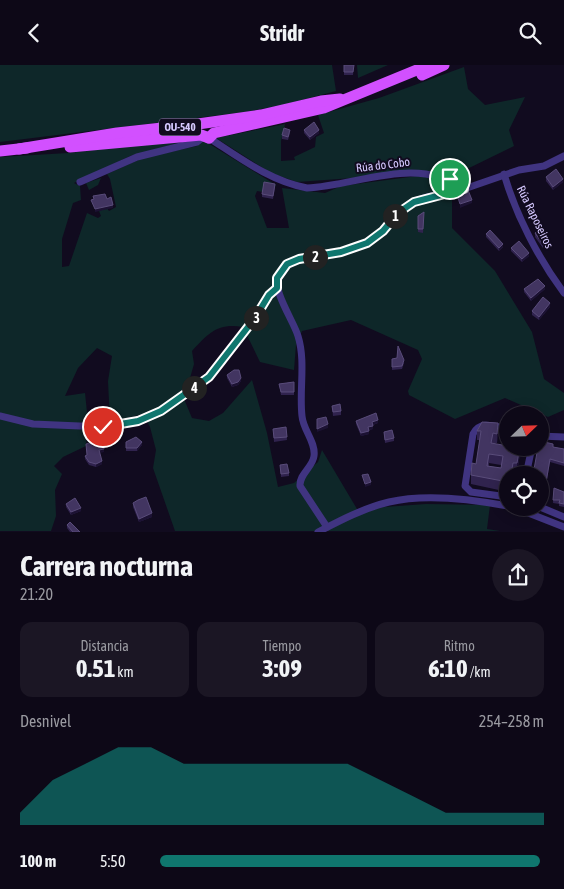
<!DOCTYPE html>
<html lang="es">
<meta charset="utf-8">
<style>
:root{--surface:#0d0817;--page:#1b1624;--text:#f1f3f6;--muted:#9a9aa1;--line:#2d2936;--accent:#0f766e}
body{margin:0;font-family:"Asap Condensed",sans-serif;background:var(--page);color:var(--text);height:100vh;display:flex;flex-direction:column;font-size:19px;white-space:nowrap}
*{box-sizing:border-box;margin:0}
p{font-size:16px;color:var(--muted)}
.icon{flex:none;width:28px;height:28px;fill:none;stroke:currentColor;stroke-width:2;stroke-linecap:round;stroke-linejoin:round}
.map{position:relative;height:467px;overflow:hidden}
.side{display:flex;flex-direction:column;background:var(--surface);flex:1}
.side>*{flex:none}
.needle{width:32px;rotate:67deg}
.buttons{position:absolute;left:499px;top:341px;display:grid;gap:10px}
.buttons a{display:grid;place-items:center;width:50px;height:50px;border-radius:50%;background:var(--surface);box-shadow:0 2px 12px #0003,0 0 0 1px var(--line);font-size:25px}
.pin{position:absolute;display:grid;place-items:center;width:42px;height:42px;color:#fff;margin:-21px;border:2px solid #fff;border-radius:50%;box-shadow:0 1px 5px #0007}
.km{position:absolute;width:25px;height:25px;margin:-12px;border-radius:50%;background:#222;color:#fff;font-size:14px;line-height:25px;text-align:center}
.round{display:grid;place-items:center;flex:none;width:52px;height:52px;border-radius:26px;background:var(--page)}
.summary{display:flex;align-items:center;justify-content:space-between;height:85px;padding:0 20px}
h1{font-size:28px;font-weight:700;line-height:38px}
.metrics{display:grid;grid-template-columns:repeat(3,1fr);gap:8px;height:85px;padding:5px 20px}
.metrics div{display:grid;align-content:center;border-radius:12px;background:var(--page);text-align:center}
.metrics b{font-size:25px;font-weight:700}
.metrics small{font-size:14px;font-weight:400}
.metrics p{font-size:14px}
.chart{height:140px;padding:10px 20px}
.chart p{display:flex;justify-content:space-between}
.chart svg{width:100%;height:90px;margin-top:5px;fill:var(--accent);opacity:.7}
ul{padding:0 20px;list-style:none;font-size:16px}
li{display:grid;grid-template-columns:80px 60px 1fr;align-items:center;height:38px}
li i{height:12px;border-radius:6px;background:var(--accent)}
header{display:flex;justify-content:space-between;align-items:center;height:65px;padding:0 20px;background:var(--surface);font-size:22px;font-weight:700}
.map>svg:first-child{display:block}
.green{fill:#0e2729}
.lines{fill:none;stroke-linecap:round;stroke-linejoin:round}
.minor{stroke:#403481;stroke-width:7}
.primary{stroke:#d250ff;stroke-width:11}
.wall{fill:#30234e;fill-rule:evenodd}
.shaded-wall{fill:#1c1233}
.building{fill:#423561;stroke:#594c7a;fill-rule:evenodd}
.route-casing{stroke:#fff;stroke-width:10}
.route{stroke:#0f766e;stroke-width:6}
.labels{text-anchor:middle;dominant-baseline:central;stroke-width:4;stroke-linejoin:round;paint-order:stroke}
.shield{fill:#110b1f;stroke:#9b90bc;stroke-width:1}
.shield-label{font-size:11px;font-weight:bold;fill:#d6c9ff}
.street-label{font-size:12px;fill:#d6c9ff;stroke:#110b1f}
</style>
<header><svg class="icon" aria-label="back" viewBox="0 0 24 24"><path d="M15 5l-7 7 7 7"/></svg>Stridr<svg class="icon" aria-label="search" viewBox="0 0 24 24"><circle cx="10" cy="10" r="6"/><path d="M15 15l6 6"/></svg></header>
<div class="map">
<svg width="564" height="467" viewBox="0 0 564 467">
<rect width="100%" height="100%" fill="#110b1f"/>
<g class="green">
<path d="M0,0H332L336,26L283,40L245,47L0,77Z"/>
<path d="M357,0H388L358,13Z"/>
<path d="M464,2L468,24L485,40L525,32L509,65L514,81L465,105L297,117L271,108L216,73L285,59L281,76V96L295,95L294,92L315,82L316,72L324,68L318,50L379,33Z"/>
<path d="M197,73L130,91L74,118L80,121L81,135L73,138L62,174V202L69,201L87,148L98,153L101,151L99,146L107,143L109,146L116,142L110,114L107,109L143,93L197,81L203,75L276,120L275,122L263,127L257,126L255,131L267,163H289L282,123L325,128L341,121L425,110L452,120V163L495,206L532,267L544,314L564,328V345L548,352L505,333L455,354L409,330L408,326L422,294L418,285L351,255L302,266L296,280L294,305L260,297L243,262C217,258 209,268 192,286L194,299L184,334L192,353L209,356L223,348L252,315L267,368L278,422L294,418L318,397L322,385L357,444L426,439L490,440L487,464L500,466H175L153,403L156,385L150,362L143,349L110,357L108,316L112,291L97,283L78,303L65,331L85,328L88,357L86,381L63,392L54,401L62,409L55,425L56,451L51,466H0V92L68,88Z"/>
<path d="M101,113L98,120L89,125L86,118Z"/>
</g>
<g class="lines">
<g class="minor">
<path d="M209,73C240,93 270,116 307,123C360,120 416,90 464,124L519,105L544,101L564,91"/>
<path d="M504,109C516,150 538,193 564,228"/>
<path d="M80,117L137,92L197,77L203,72"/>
<path d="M0,351L33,359L103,362L138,357L161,346L215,306L255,253L269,230L277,223"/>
<path d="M508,364C494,361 480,355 473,369L465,421L471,427L508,432"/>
<path d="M540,371L564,372"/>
<path d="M526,410L532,382"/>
<path d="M513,442L564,462"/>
<path d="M540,442L564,452"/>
<path d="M327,462L300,421C299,409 313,402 314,391C316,377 303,365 302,351C299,325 306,297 298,271C294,257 272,225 278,211C291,187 327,192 350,184C362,180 374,175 383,166C394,156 399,145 413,137C428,129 448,129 464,124"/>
<path d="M318,467C341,455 364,443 389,437C426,428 471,434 508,441"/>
</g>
<g class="primary">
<path d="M422,10L444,0"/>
<path d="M209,73L214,68L324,43L429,0"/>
<path d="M70,82L201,70L209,73"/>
<path d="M19,84L117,68L198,59L261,50L321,36L340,34"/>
<path d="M0,86L27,83"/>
</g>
</g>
<g class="wall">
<path d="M344,0H354L353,10H344Z"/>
<path d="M304,65L319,68L310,75L304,68Z"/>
<path d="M290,68L288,75L282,74V70Z"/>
<path d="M546,112L563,117L553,125L546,116Z"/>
<path d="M275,122L273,134L262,132V129Z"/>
<path d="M424,147L423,168L418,167V151Z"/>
<path d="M535,168L549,178L543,183L535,172Z"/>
<path d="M486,169L503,182L499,186L486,172Z"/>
<path d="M511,183L529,191L522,197L511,186Z"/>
<path d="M524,224H545L531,236L524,227Z"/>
<path d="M550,242L539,255L532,250V246Z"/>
<path d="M392,294L404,298L402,304L392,305Z"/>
<path d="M227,310L241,316L238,320L232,322L227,313Z"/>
<path d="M294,317V330H281L279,319Z"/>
<path d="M332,341L341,346V350L333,351Z"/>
<path d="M356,356L378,358L373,360V364L369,365V369L361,371L356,359Z"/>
<path d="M286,362L287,375L274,377L273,364Z"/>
<path d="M508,363V380H506V370Z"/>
<path d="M477,366L498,368L497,378H493L492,379L508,382H521L517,408L513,407L508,410V427L471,419V410L476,399L480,375H477ZM489,398L501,400V403L489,401Z"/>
<path d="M384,367L394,373V376L385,378Z"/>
<path d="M126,377L142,380L137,386H126Z"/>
<path d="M553,382L564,384V401L550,397L544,432H540V410Z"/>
<path d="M104,387L100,388L102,399L96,402L89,400L85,394V391Z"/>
<path d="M280,400L289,408V411L281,412Z"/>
<path d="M554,423L564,427V442L559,441V439L553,438Z"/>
<path d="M133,438L152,452L139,457L133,442Z"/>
<path d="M66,439L81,446L71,450L66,442Z"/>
<path d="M67,460L80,467H70L67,463Z"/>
</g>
<g class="shaded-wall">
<path d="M319,65V68L310,75V72Z"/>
<path d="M563,114V117L553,125V122Z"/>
<path d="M472,135V138L460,143V139Z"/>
<path d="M113,140V143L95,147V144Z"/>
<path d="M549,175V178L543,183V179Z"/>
<path d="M503,179V182L499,186V183Z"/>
<path d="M529,188V191L522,197V194Z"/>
<path d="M545,221V224L531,236V233Z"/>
<path d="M550,238V242L539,255V252Z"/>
<path d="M241,313V316L238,320L232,322V319Z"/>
<path d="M378,355V358L372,360V357Z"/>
<path d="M498,358V368L497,378V369Z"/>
<path d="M328,359V363L317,367V364Z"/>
<path d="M373,361V364L368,365V362Z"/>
<path d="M369,366V369L361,371V368Z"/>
<path d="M142,377V380L137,386V383Z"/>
<path d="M520,382H521L517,408V398Z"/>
<path d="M104,384V387L99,388V385Z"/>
<path d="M550,394V397L544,432V429Z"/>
<path d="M102,396V399L96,402V399Z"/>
<path d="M371,417V420L365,422V419Z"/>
<path d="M81,443V446L71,450V447Z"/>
<path d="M152,448V452L139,457V454Z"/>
</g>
<g class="building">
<path d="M344,0H354L353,7H344Z"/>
<path d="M314,57L319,65L310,72L304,65Z"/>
<path d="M284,63L290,65L288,72L282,70Z"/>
<path d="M556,104L563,114L553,122L546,112Z"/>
<path d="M264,117L275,119L273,131L262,129Z"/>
<path d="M468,125L472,135L460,139L457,130Z"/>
<path d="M105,129L107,134L111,132L113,140L95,144L91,135L94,134L93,131Z"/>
<path d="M424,147L423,164H418V151Z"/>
<path d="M541,164L549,175L543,179L535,168Z"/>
<path d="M490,165L503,179L499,183L486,169Z"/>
<path d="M519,176L529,188L522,194L511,183Z"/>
<path d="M538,214L545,221L531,233L524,224Z"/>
<path d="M543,232L550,238L539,252L532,246Z"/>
<path d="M398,281L404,295L402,301L392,302V294L397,293Z"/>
<path d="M234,305H239L241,313L238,317L232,319L227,310Z"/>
<path d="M294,317V327H281L279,319Z"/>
<path d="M340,339L341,346L333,347L332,341Z"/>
<path d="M376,348L378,355L372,357L373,361L368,362L369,366L361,368L356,356Z"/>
<path d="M326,352L328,359L317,364V354Z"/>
<path d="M482,357L498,358L497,369L493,368L491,378L508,381V382H520L517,398H513L511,410H508V417L471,410L472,398L476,399L481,366H477ZM489,389L503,391L501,403L487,401Z"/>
<path d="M286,362L287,372L274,373L273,364Z"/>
<path d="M392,365L394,373L385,375L384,367Z"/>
<path d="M136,372L142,377L137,383H126V377Z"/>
<path d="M104,373V384L99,385L102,396L96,399L89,397L85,391L87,390L86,379L93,377V374Z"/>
<path d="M540,376L553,379V382L564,384V398L550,394L544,429L540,428V410H533L538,382H540Z"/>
<path d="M287,399L289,408L281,409L280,400Z"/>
<path d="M368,409L371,417L365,419L362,410Z"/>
<path d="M554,423L564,427V439L559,438L560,435H553Z"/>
<path d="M146,432L152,448L139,454L133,438L138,435Z"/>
<path d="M75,433L81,443L71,447L66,439Z"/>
<path d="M70,457L80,467H73L67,460Z"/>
</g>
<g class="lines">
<g class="route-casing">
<path id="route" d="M103,362L138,356L161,346L209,312L255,253L269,230L277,223V213L287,199L299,194L341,187L367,178L383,166L398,148L414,137L464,124L450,114"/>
</g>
<use href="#route" class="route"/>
</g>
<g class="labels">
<rect class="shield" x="159" y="53.5" width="42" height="17" rx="4"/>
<g class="shield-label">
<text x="180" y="62">OU-540</text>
</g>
<g class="street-label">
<text transform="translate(383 100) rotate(-7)">Rúa do Cobo</text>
<text transform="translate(535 152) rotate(64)">Rúa Raposeiros</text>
</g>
</g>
</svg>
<div class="buttons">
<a><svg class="needle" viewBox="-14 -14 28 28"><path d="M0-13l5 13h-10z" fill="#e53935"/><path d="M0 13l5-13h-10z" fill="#9a9aa1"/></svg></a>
<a><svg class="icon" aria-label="locate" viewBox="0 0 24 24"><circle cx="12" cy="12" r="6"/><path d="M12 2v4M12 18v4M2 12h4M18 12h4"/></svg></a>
</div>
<div class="pin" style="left:450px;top:114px;background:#1e9e55"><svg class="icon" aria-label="arrive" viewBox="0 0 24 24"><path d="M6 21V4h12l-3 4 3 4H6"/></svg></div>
<div class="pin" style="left:103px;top:362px;background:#d93025"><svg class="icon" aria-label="check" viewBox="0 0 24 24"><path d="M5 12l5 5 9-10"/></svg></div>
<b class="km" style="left:395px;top:151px">1</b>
<b class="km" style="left:315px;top:192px">2</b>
<b class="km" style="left:256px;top:253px">3</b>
<b class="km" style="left:194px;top:323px">4</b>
</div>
<section class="side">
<div class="summary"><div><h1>Carrera nocturna</h1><p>21:20</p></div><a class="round"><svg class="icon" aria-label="share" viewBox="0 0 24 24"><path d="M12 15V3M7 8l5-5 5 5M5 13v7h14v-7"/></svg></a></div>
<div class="metrics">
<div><p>Distancia</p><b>0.51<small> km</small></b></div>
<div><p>Tiempo</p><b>3:09</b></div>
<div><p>Ritmo</p><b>6:10<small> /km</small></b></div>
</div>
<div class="chart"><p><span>Desnivel</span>254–258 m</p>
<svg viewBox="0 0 160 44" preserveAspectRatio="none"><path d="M0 44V38L10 22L20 14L30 6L40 6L50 14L60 14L70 14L80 14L90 14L100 14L110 22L120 30L130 38L140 38L150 38L160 38V44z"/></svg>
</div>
<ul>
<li><b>100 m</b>5:50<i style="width:99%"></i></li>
</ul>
</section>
